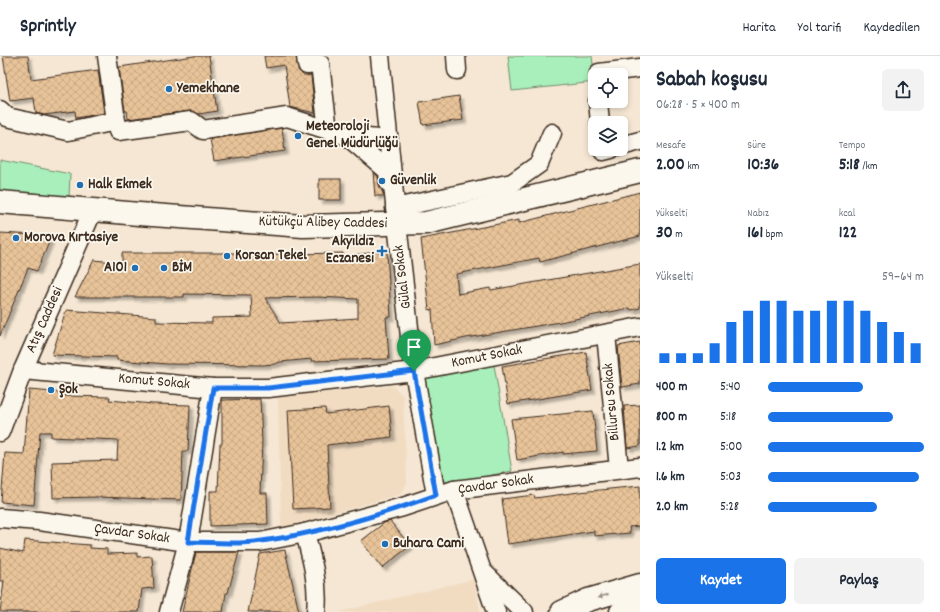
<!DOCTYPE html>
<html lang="tr">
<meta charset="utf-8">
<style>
:root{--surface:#fff;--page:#f2f2f3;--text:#1f2937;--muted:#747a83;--line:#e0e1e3;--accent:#1a73e8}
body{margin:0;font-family:Dekko,sans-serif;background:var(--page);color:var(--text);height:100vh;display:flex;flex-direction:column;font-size:15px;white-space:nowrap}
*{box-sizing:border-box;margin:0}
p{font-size:13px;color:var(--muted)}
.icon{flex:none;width:22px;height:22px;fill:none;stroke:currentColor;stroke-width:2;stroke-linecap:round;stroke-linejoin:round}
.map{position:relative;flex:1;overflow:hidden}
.side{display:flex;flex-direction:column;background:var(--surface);width:300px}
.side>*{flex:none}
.controls{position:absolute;left:588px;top:12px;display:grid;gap:8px}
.controls a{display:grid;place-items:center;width:40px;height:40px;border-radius:6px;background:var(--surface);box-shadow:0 2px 6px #0003;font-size:20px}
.pin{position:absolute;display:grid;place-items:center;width:34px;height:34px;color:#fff;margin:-41px -17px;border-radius:50% 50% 50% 0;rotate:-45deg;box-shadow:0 0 4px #0007}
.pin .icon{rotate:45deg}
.round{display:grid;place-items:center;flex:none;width:42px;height:42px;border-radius:6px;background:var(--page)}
.head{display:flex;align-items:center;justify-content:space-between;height:68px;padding:0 16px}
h1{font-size:22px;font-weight:800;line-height:30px}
.figures{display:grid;grid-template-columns:repeat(3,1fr);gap:6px;height:68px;padding:4px 16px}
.figures div{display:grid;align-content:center}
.figures b{font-size:17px;font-weight:800}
.figures small{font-size:11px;font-weight:400}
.figures p{font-size:11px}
.chart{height:112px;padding:8px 16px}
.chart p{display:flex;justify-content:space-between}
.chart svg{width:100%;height:72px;margin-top:4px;stroke:var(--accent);stroke-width:6}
.cta{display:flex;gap:8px;margin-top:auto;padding:8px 16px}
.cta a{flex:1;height:46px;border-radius:6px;background:var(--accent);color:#fff;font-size:16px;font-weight:800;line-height:46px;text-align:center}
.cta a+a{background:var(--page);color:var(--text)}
ul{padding:0 16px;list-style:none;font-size:13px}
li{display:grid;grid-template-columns:64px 48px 1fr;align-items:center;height:30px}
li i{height:10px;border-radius:5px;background:var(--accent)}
header{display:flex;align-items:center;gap:24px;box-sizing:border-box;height:56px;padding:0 20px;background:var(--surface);border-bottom:1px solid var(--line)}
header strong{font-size:19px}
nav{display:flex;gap:22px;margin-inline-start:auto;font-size:14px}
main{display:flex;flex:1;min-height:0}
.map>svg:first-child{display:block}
.built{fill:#f1dcc2}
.park{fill:#a9efbb;stroke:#728c6c}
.building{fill:url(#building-cross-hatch);stroke:#3b2a1e;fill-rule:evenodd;filter:url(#shadow)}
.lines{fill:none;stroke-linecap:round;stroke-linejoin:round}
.minor-casing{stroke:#3b2a1e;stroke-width:21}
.major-casing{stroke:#3b2a1e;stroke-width:25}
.minor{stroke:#fbf7ec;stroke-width:18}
.major{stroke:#fbf7ec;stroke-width:22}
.oneway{fill:#9b9085}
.route-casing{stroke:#fff;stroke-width:8}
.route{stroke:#1a73e8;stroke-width:5}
.poi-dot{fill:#1f6fb2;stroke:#fbf7ec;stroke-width:1.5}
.labels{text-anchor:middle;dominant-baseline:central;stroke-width:3.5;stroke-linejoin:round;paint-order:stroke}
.poi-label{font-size:15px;font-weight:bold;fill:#3b2a1e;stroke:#fbf7ec;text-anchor:start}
.street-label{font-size:15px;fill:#3b2a1e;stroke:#fbf7ec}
</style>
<header>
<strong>Sprintly</strong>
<nav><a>Harita</a><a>Yol tarifi</a><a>Kaydedilen</a></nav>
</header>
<main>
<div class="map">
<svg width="640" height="556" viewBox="0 0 640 556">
<defs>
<pattern id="building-cross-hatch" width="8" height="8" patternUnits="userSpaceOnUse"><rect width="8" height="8" fill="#e8c399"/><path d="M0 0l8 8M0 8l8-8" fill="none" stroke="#c8a883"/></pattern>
<filter id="shadow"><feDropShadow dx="3.5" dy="3.5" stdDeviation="1" flood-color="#0004"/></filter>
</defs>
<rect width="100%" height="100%" fill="#f5e7d3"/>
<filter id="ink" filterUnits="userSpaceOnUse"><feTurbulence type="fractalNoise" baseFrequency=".025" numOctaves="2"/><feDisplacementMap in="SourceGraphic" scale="8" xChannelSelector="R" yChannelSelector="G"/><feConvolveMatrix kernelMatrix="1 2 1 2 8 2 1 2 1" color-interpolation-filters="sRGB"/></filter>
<g filter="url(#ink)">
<g class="built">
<path d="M393,330L403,340L407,427L401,438L281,472L278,341Z"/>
<path d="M474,523L480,556H339Z"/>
</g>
<g class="park">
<path d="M508,0H592L595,26L512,35Z"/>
<path d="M0,104L70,118L69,141L0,139Z"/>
<path d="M494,309L512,415L449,428L439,420L424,322Z"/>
</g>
<g class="building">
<path d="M3,0H28L31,23L98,14L104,57L76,62L75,55L44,59L36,57L34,42L10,45Z"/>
<path d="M194,0H209L217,55L199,58L190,55L128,63L127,55H125L119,11Z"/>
<path d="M264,0H296L299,15L303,19H311L315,57L290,51L284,9L266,12Z"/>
<path d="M459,40L463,64L423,69L419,46Z"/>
<path d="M282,72L285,95L214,105L210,83Z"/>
<path d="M373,116L378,120L379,128L384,140H375Z"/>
<rect x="319" y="123" width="22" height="21"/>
<path d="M640,136V180L540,206L539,202L456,218L458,238L490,232L491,234L640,208V252L631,254L630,252L560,266L466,282L434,289L432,253L429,254L421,183L519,164V167Z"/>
<path d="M0,177L36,179L50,184L37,215L28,212L0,280Z"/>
<path d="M387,195L391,261H386L389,303L312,305V303L280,306L275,308L263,309L167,308L117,304V301L52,299L66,254L156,261V266L212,267V262L252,261L251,239L184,238V241H75L94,204L122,207V197H239V199L343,197V200ZM317,241L358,243V262L281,267L265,242Z"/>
<path d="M640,286V328L622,331L618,290Z"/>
<path d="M586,296L592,334L508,348L502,310Z"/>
<path d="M29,334L65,337V340L110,341L109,344L153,348L190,349L188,395H183L181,444L97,441L53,442L52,406L117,404L118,384L51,381V376H40L34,449L1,446L5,397L24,398Z"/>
<path d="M260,343L262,386L260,437H267L268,468L210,470V435H218L220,388H222V344Z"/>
<path d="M640,349V390L627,392L624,350Z"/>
<path d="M389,350L392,381L327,389L330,451L293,453L288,354L325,352L326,358Z"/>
<path d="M593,355L597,395L563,398V396L517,404L511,363Z"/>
<path d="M640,430V470L629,471L630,477L594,480V475L508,488L502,443L534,439L535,442L579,436Z"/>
<path d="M390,465L410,490L382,512L361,485L384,467Z"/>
<path d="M25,484L90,489V492L107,493V498L137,497V501L152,500L154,532L142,533L139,556H0L4,525H0V492L23,497Z"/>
<path d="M285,494L299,556H248L260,498Z"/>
<path d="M196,496H239L228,537H226L223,556H182Z"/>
</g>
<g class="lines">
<g class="minor-casing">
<g id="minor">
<path d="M107,0L116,65"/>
<path d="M306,0L307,9L320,8L328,74"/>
<path d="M380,0L397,168L414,315L436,439"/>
<path d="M456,0L457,14"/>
<path d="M599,19V17L640,12"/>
<path d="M598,45L600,67"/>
<path d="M0,54L7,61L68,75L116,65L118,75L191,65L203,74L287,61L347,80L388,84"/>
<path d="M347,80L388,115L389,127"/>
<path d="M621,90L640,85"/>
<path d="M603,93V95L611,93"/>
<path d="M395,152L512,127L539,108L552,77"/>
<path d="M606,278L619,413"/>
<path d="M23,314L213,332H268L414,315L640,271"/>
<path d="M0,376L23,314L93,154"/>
<path d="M454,434L496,556"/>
<path d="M0,462L39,465L188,486H260L305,477L403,451L454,434L640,411"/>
<path d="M305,477C312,503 319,529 316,556"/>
<path d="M483,516L524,556"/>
<path d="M169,556L188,486L213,332"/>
</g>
</g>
<g class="major-casing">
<g id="major">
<path d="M0,146L139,158L303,170L426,167L640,115"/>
<path d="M562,556L588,544L640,529"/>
<path d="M621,556L640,548"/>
</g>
</g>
<use href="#minor" class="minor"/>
<use href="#major" class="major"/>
</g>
<defs><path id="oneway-solid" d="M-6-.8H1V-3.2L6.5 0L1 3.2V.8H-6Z"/></defs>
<use class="oneway" href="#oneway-solid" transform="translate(603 540) rotate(163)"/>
</g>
<g class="lines" filter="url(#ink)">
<g class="route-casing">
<path id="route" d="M414,315L436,439C381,459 319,477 262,485C238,489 212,486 188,486L213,332H268Z"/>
</g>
<use href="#route" class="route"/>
</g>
<g class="poi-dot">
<circle cx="169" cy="33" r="4"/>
<circle cx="298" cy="80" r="4"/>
<circle cx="382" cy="125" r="4"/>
<circle cx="80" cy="129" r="4"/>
<circle cx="16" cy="182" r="4"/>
<path d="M380 189h4v4h4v4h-4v4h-4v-4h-4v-4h4z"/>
<circle cx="227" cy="200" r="4"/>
<circle cx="135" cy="212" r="4"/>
<circle cx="164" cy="212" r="4"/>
<circle cx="51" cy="334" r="4"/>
<circle cx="385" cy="488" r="4"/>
</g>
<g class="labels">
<g class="poi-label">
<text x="177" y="33">Yemekhane</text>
<text x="306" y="71">Meteoroloji<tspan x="306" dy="17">Genel Müdürlüğü</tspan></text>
<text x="390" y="125">Güvenlik</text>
<text x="88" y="129">Halk Ekmek</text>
<text x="24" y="182">Morova Kırtasiye</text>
<text x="374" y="186" text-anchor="end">Akyıldız<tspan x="374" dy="17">Eczanesi</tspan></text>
<text x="235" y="200">Korsan Tekel</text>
<text x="127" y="212" text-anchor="end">A101</text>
<text x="172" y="212">BİM</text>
<text x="59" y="334">Şok</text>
<text x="393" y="488">Buhara Cami</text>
</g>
<g class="street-label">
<text transform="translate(323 167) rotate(1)">Kütükçü Alibey Caddesi</text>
<text transform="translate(403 221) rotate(-97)">Gülal Sokak</text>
<text transform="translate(45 264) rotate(-66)">Atış Caddesi</text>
<text transform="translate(487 301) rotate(-11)">Komut Sokak</text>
<text transform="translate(154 326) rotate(5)">Komut Sokak</text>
<text transform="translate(612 346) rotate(-95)">Billursu Sokak</text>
<text transform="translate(496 429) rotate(-8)">Çavdar Sokak</text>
<text transform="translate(132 478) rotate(8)">Çavdar Sokak</text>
</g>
</g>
</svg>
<div class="controls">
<a><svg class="icon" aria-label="locate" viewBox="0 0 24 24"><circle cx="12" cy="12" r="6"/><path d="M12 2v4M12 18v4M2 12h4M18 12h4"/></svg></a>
<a><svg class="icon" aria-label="layers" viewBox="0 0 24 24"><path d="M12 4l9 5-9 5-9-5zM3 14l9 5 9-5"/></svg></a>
</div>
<div class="pin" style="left:414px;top:315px;background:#1e9e55"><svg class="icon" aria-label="arrive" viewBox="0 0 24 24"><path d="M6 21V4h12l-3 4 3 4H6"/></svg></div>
</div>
<section class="side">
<div class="head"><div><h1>Sabah koşusu</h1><p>06:28 · 5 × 400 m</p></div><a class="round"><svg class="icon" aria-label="share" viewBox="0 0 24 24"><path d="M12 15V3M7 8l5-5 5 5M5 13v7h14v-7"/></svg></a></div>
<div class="figures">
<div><p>Mesafe</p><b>2.00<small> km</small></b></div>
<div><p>Süre</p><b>10:36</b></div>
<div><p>Tempo</p><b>5:18<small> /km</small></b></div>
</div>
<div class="figures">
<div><p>Yükselti</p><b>30<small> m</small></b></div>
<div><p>Nabız</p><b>161<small> bpm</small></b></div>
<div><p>kcal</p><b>122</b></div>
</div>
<div class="chart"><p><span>Yükselti</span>59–64 m</p>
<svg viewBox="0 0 160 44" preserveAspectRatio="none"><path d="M5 44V38M15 44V38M25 44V38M35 44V32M45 44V19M55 44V12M65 44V6M75 44V6M85 44V12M95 44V12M105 44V6M115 44V6M125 44V12M135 44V19M145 44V25M155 44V32"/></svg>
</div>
<ul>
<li><b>400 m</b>5:40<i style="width:61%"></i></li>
<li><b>800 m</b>5:18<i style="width:80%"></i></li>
<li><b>1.2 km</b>5:00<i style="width:100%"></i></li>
<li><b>1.6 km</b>5:03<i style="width:97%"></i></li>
<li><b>2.0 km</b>5:28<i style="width:70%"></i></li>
</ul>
<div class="cta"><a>Kaydet</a><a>Paylaş</a></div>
</section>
</main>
